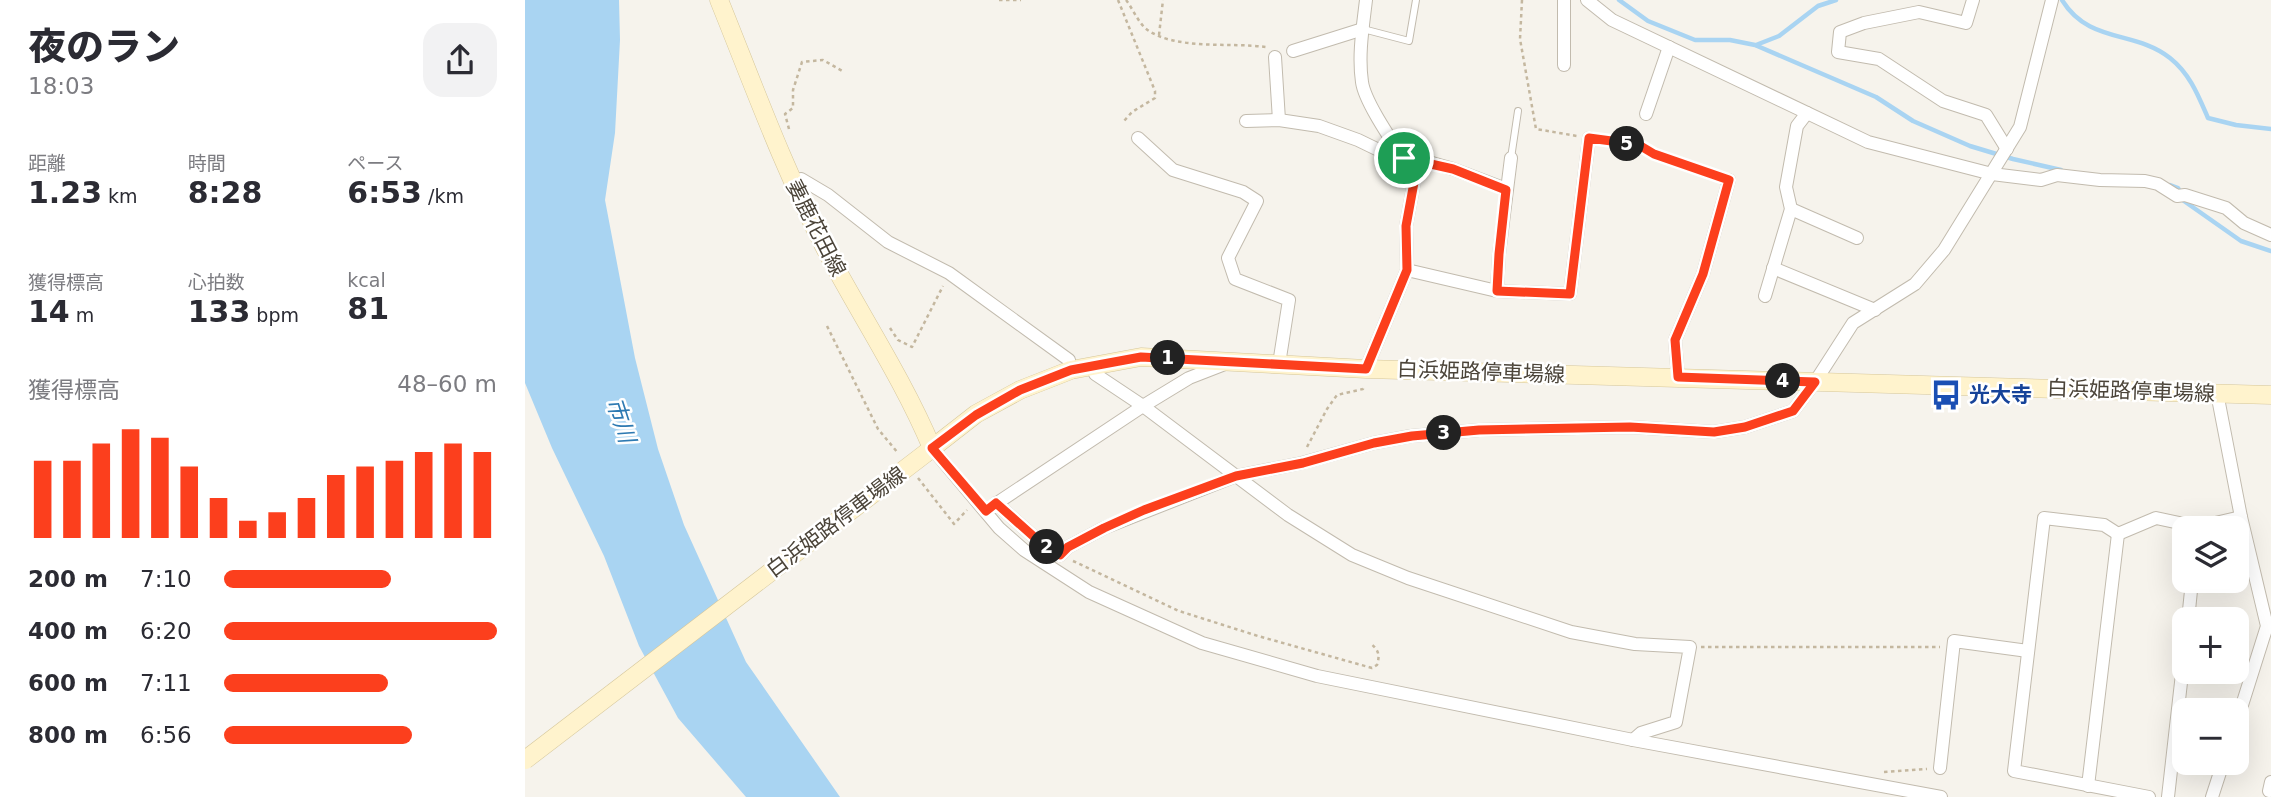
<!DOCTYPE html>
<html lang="ja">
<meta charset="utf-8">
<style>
:root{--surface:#fff;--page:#f2f2f3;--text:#2b2b33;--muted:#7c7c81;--accent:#fc3f1d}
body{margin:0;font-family:"DejaVu Sans","Noto Sans JP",sans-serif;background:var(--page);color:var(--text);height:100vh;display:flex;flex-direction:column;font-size:26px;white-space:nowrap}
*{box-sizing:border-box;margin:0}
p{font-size:23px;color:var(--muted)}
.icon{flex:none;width:38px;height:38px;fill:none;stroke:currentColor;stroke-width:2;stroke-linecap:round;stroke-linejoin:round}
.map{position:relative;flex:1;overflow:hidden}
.sheet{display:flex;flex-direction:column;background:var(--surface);width:525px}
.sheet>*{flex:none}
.buttons{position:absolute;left:1647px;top:516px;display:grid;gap:14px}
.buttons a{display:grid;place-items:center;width:77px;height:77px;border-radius:14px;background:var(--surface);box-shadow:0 7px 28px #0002;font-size:35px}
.pin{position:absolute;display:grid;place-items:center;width:60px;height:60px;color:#fff;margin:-30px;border:4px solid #fff;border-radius:50%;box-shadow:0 2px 7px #0007}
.km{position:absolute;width:35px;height:35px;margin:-18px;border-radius:50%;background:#222;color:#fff;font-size:19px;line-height:35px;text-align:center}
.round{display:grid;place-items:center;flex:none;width:74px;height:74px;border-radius:21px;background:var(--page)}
.head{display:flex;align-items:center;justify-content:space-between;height:119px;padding:0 28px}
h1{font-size:38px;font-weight:800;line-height:52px}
.stats{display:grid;grid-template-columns:repeat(3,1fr);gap:10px;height:119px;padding:7px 28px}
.stats div{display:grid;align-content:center}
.stats b{font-size:30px;font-weight:800}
.stats small{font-size:19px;font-weight:400}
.stats p{font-size:19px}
.chart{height:196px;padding:14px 28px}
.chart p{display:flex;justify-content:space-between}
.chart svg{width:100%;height:126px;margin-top:7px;stroke:var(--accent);stroke-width:6}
ul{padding:0 28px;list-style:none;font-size:23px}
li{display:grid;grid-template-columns:112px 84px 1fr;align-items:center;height:52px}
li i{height:18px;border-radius:9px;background:var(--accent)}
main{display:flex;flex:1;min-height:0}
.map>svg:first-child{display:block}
.water{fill:#a9d4f2}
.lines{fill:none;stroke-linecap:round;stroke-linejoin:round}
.stream{stroke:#a9d4f2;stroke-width:4.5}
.lane-casing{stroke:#c2bbae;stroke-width:8}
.street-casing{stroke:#c2bbae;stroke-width:14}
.secondary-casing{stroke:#d6c79b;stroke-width:19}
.path{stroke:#c4b79f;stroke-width:2.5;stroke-dasharray:3.5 3.5;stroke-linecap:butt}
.lane{stroke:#fff;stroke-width:6}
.street{stroke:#fff;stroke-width:12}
.secondary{stroke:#fff3cd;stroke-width:18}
.secondary-bridge-casing{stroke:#d6c79b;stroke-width:19;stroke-linecap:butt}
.secondary-bridge{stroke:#fff3cd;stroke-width:18}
.route-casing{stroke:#fff;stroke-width:14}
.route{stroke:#fc3f1d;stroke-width:9}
.labels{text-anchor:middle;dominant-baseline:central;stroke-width:5;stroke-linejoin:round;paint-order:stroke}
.street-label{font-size:21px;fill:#4b4439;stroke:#fff}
.transit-label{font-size:21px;font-weight:bold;fill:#164399;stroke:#fff;text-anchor:start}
.water-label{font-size:23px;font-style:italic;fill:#2e7ab2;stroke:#fff}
</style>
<main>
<section class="sheet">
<div class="head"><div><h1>夜のラン</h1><p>18:03</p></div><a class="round"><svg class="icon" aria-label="share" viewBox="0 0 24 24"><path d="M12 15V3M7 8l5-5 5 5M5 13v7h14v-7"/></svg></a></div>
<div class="stats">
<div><p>距離</p><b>1.23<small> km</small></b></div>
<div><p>時間</p><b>8:28</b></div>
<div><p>ペース</p><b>6:53<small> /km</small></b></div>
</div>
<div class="stats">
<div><p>獲得標高</p><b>14<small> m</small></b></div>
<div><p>心拍数</p><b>133<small> bpm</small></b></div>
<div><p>kcal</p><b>81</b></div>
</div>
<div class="chart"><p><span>獲得標高</span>48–60 m</p>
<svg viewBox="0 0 160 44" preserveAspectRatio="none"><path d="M5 44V17M15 44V17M25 44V11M35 44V6M45 44V9M55 44V19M65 44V30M75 44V38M85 44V35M95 44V30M105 44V22M115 44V19M125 44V17M135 44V14M145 44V11M155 44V14"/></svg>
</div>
<ul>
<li><b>200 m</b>7:10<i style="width:61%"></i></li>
<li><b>400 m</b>6:20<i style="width:100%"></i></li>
<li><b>600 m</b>7:11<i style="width:60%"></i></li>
<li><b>800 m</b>6:56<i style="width:69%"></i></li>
</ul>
</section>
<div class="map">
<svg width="1746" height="797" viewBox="0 0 1746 797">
<rect width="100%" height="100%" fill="#f6f3ec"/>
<path class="water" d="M0,0H94L95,40L90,133L80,200L110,358L133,449L159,525L221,662L315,797H221L153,718L114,646L79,556L27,448L0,383Z"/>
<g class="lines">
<g class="stream">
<path d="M1094,0L1123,21L1170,40H1205L1230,45L1351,97L1388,121L1445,146L1488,159L1536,170"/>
<path d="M1537,0C1564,44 1610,30 1645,58C1665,74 1673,95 1683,118L1711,125L1746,129"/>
<path d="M1231,45L1254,36L1293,6L1311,0"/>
<path d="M1645,185L1653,188L1659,201L1716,241L1746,251"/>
</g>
<g class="lane-casing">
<g id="lane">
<path d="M838,29L884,41L891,0"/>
<path d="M986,158L993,111"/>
</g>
</g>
<g class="street-casing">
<g id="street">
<path d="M841,0C838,26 833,55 837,82C840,105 877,155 890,177L881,226L882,270L841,369"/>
<path d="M1062,0L1087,20L1343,142L1467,174L1516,180L1532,175L1575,180L1620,181L1633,184L1652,196L1660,195L1701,208L1719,223L1746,235"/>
<path d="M1448,0L1441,23L1394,12L1339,23L1315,32L1313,52L1354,59L1418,101L1461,115L1482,149"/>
<path d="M768,51L838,29"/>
<path d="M750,57L754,120"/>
<path d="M1039,65V0"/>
<path d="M1121,114L1144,47"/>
<path d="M721,121L754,120L794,126L833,140L866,156L900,161L928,169L981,189"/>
<path d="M613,138L648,170L718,192L732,201L703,258L710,279L764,300L754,364"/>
<path d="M267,181L276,179L303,195L363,242L424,273L544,360"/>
<path d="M1266,209L1332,238"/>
<path d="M1248,268L1350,310"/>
<path d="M882,270L972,291L1045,294L1064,138"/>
<path d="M972,291L974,254L986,158"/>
<path d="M1240,296L1266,209L1261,187L1272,126L1282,113"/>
<path d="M570,374L618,406L763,515L827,555L883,578L1046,632L1110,644L1165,647L1151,722L1116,733L1108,740"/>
<path d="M1153,378L1150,340L1178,274L1204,180"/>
<path d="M1692,393L1716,517L1742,626L1712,721"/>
<path d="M407,448L474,528L499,550L564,592L677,643L792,676L1108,740L1416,797"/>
<path d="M471,503L517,544L535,555L543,547L579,528L711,476L777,463L849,443L886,436L954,430L1105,427L1189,432L1220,427L1268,411L1290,382L1328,323L1390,284L1419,250L1495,127L1527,0"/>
<path d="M466,507L618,406L664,378L700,364"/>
<path d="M1663,620L1667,581"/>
<path d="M1415,768L1429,641L1503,651"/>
<path d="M1563,786L1593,534"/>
<path d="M1744,791L1746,782"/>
<path d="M1624,797L1489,771L1519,518L1579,525L1593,534L1631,518L1673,527L1716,517"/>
<path d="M1643,797L1659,656"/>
<path d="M1687,797L1698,763"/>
</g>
</g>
<g class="secondary-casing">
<g id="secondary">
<path d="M194,0C228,84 259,170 301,250C336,316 378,379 407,448"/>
<path d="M401,453L451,414L495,390L546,370L616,357L841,369L1746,395"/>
</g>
</g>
<g class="path">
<path d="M474,0H496"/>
<path d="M593,0L630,91V98L607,112L599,121"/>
<path d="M601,0C608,9 612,20 620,28C648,51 706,42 741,47"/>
<path d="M997,0L995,39L1011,129L1052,136"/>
<path d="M634,35L638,0"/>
<path d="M264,129L260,114L268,108V90L277,62L298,60L319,72"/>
<path d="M1076,140L1105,145H1114L1130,154L1191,177"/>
<path d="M302,326L353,429L373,453"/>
<path d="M365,328L373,340L387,347L418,286"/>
<path d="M782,447L802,409L812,395L838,389L839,385"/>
<path d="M393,478L429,524L442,510"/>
<path d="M548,561L654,611L733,636L847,668L852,665C855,655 854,650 845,643"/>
<path d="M1176,647H1415"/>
<path d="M1359,772L1402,769"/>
</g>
<use href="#lane" class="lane"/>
<use href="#street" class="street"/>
<use href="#secondary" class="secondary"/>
<g class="secondary-bridge-casing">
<path id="secondary-bridge" d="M0,760L401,453"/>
</g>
<use href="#secondary-bridge" class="secondary-bridge"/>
</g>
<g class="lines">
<g class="route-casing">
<path id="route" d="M1064,138L1094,142L1105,145H1114L1129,154L1204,180L1178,274L1150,340L1153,377L1290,382L1268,411L1220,427L1189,432L1105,427L954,430L887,436L849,443L778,463L711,476L619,510L579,528L543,547L535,555L517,544L471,503L461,511L407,448L451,415L495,390L546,370L616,357L841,369L882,270L881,226L890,177L879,158L928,169L981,190L974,254L972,291L1045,294Z"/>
</g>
<use href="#route" class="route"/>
</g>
<defs>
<g id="bus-bare" transform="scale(2.415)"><path d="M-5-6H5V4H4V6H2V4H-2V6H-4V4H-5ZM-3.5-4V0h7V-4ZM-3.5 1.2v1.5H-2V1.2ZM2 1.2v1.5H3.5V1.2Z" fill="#1a4fb4" stroke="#fff" stroke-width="2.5" paint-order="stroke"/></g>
</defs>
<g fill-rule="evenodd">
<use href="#bus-bare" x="1421" y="395"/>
</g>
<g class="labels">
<g class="street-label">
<text transform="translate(291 228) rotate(63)">妻鹿花田線</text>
<text transform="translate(956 372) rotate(2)">白浜姫路停車場線</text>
<text transform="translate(1606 391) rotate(2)">白浜姫路停車場線</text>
<text transform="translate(311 522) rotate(-37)">白浜姫路停車場線</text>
</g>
<g class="transit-label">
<text x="1444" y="395">光大寺</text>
</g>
<g class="water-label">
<text transform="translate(96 420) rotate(72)">市川</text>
</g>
</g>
</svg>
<div class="buttons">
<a><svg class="icon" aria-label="layers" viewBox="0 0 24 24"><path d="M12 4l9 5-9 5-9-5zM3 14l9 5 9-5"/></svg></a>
<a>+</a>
<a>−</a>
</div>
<div class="pin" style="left:879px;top:158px;background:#1e9e55"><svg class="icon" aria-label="arrive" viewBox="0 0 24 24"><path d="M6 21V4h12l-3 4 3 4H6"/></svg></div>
<b class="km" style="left:643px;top:358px">1</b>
<b class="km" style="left:522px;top:547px">2</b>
<b class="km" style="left:919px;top:433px">3</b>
<b class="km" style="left:1258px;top:381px">4</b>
<b class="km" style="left:1102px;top:144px">5</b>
</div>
</main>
